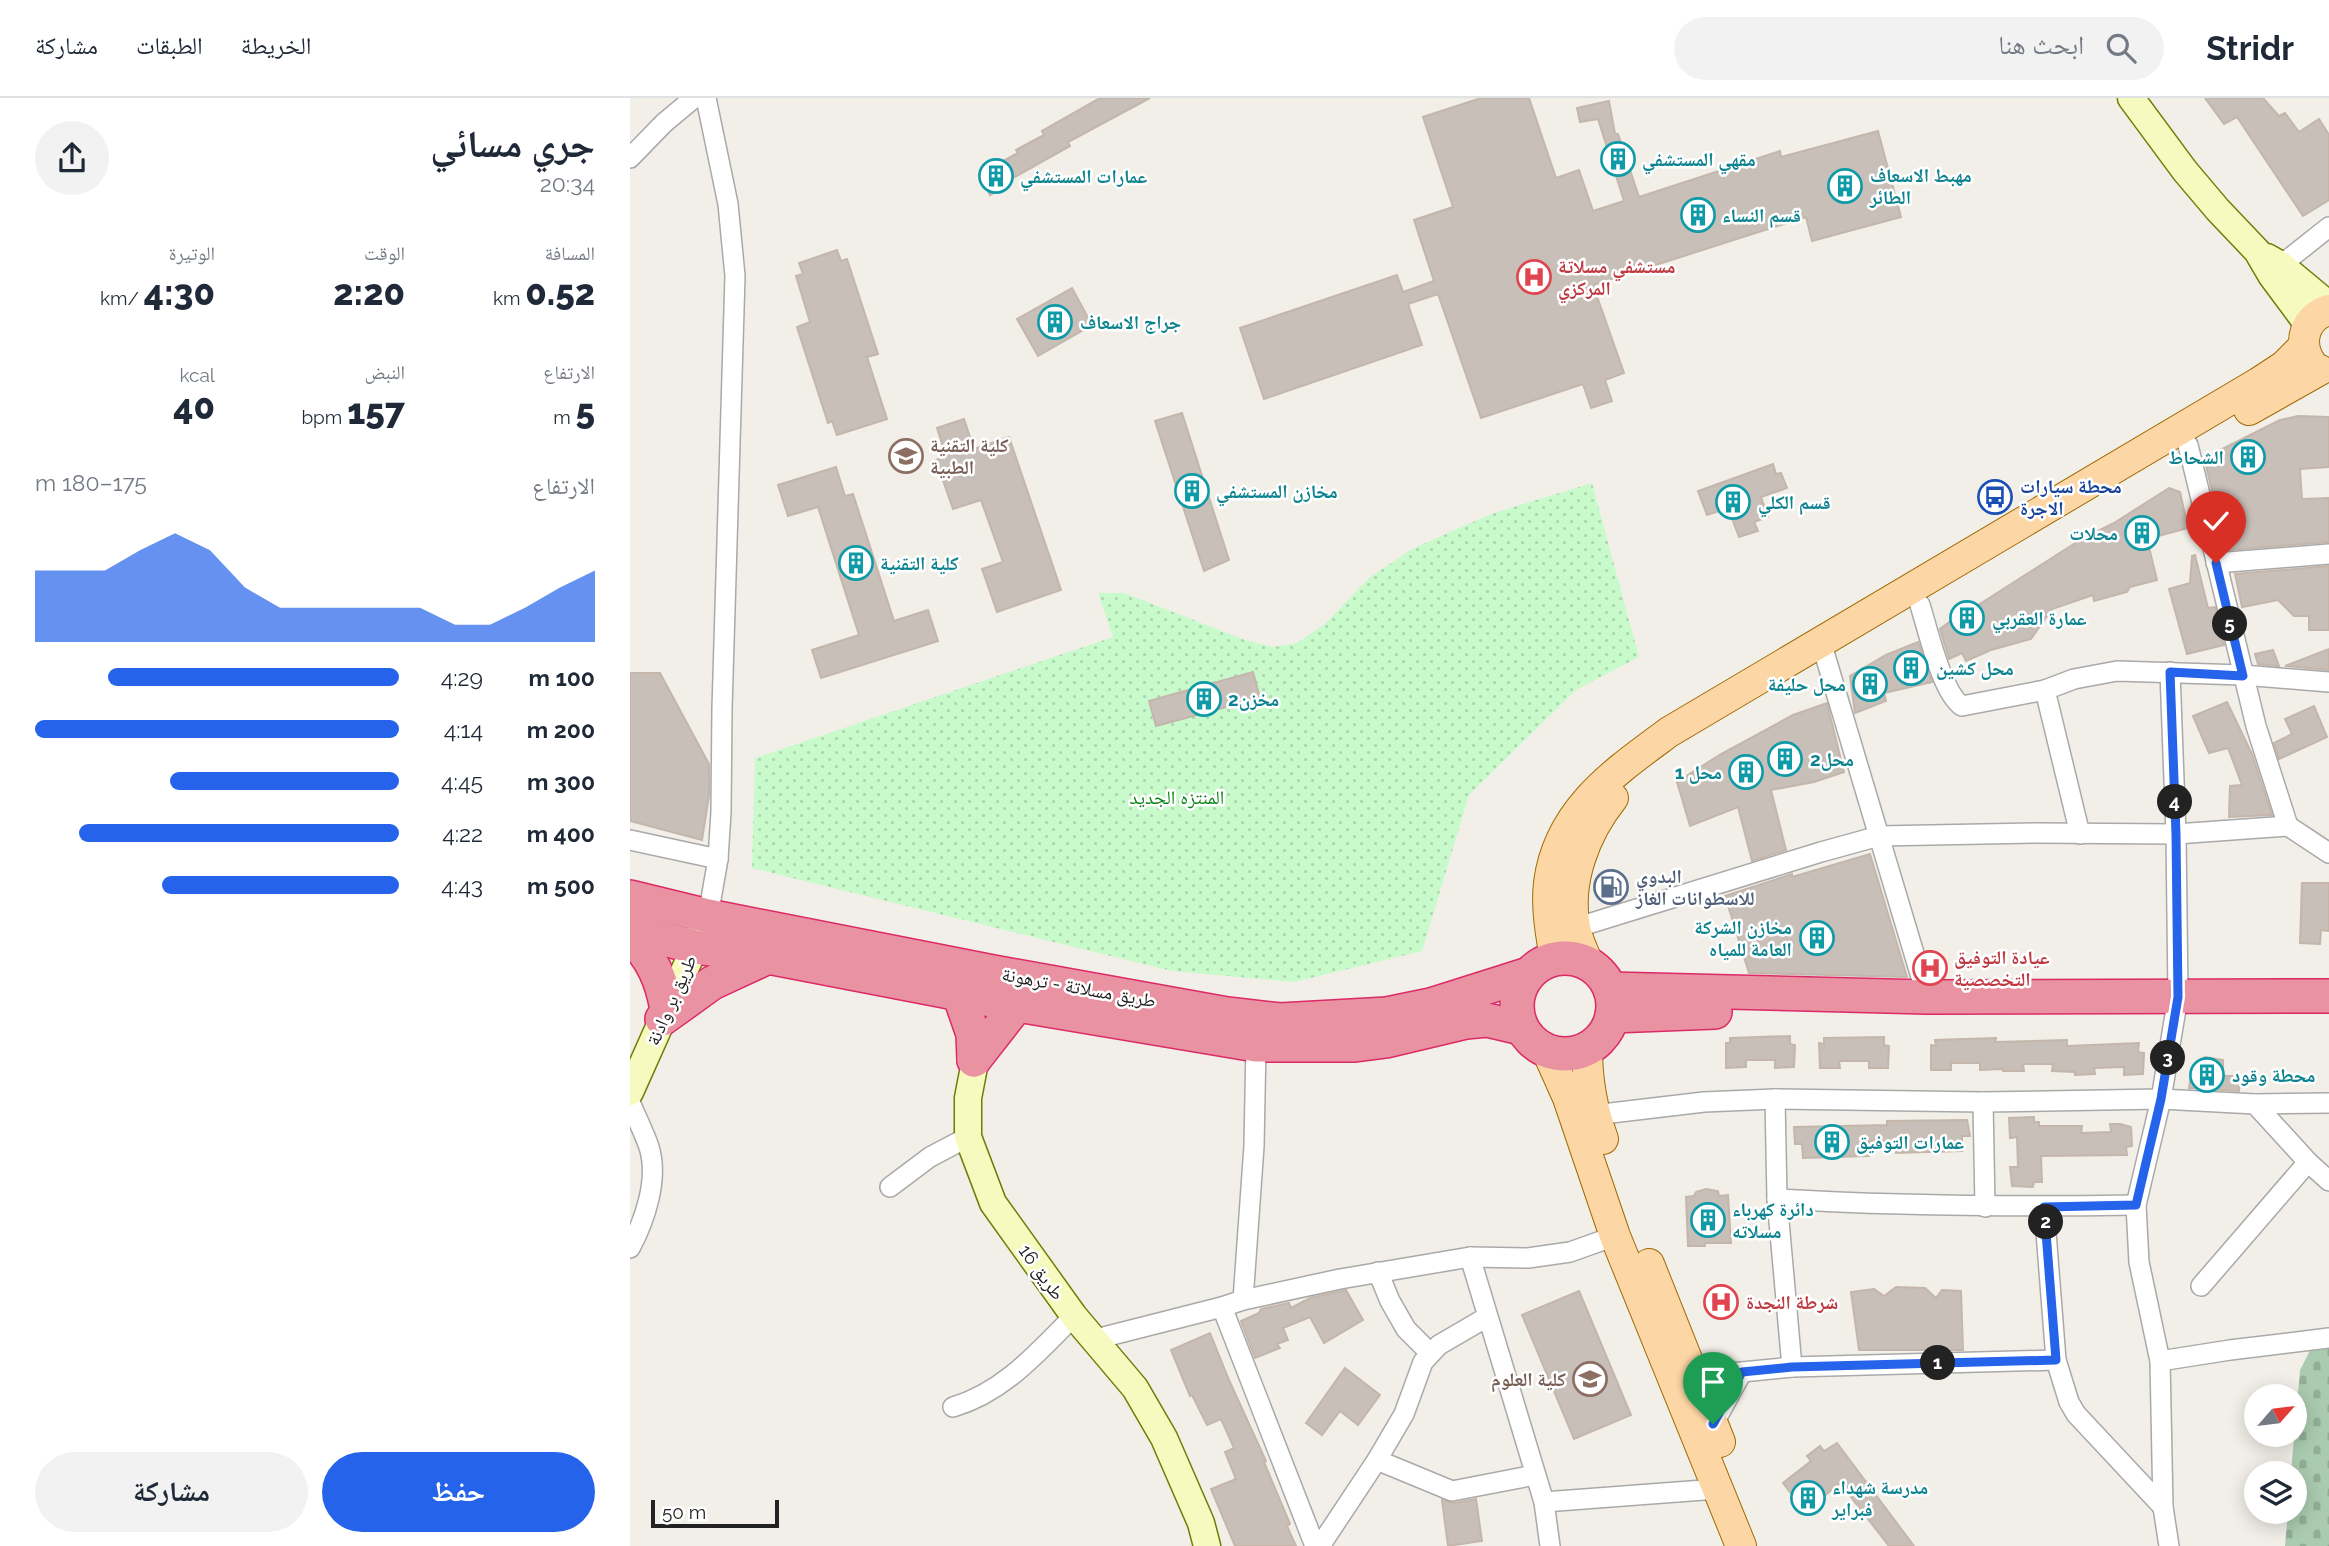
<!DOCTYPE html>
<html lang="ar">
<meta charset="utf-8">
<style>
:root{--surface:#fff;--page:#f2f2f3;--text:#1f2937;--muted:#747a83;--line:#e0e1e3;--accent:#2563eb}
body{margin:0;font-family:Raleway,"Noto Naskh Arabic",sans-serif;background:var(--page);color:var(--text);direction:rtl;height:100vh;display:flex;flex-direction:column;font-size:26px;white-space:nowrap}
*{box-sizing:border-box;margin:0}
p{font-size:23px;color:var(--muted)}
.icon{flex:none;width:38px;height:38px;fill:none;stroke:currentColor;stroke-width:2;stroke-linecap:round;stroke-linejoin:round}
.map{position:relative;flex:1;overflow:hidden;direction:ltr}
.drawer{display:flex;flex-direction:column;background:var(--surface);width:630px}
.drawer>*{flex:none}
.needle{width:46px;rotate:62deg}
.fabs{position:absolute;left:1614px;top:1286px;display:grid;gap:14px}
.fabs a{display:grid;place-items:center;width:63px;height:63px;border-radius:50%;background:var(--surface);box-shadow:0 4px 18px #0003;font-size:35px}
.scale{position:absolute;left:21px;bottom:18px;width:128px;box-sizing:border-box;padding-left:7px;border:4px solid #222;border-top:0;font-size:19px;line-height:24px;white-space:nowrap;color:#222;-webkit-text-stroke:5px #fff;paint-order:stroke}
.pin{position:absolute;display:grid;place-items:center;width:60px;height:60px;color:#fff;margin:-72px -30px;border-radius:50% 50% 50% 0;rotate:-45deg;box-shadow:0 0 7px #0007}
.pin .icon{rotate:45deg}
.km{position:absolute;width:35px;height:35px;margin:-18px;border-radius:50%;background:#222;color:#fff;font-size:19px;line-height:35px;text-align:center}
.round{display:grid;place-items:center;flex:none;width:74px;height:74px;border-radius:37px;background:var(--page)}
.head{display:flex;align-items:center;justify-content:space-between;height:119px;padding:0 35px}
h1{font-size:38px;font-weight:800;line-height:52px}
.stats{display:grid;grid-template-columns:repeat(3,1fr);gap:10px;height:119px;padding:7px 35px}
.stats div{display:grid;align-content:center}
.stats b{font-size:35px;font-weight:800}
.stats small{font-size:19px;font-weight:400}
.stats p{font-size:19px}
.chart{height:196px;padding:14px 35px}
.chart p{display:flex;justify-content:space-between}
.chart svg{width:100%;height:126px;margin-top:7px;fill:var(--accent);opacity:.7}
.button{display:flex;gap:14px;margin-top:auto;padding:14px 35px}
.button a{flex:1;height:80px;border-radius:42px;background:var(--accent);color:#fff;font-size:28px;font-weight:800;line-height:80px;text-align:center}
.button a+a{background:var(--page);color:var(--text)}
ul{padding:0 35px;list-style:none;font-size:23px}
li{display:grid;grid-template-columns:112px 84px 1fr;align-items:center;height:52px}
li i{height:18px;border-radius:9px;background:var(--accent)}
header{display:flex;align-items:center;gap:42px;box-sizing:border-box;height:98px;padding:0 35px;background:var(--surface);border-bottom:2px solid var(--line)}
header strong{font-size:33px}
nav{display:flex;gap:38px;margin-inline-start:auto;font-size:24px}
.search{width:490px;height:63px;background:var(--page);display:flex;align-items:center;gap:18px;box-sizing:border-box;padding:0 24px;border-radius:38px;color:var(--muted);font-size:26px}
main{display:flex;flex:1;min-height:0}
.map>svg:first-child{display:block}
.cemetery{fill:url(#cemetery-stones)}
.park{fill:url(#park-dots)}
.building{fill:#c7bfb8;stroke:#c4b6ab;stroke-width:2}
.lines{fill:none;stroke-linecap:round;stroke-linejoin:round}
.street-casing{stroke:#a9a9a9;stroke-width:22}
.secondary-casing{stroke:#707d05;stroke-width:29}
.primary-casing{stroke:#a06b00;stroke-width:32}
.highway-casing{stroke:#dc2a67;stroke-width:36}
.street{stroke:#fff;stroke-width:19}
.secondary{stroke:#f7fabf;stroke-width:26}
.primary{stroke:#fcd6a4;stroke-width:30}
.highway{stroke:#e892a2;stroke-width:33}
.route-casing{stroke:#fff;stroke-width:14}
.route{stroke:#2563eb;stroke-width:9}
.labels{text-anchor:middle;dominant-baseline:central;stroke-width:5;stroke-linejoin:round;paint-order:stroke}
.culture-label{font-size:19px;font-weight:bold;fill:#0d838f;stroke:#fff;text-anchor:start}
.health-label{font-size:19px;font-weight:bold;fill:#be3a42;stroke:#fff;text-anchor:start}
.education-label{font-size:19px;font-weight:bold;fill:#785e54;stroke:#fff;text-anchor:start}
.transit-label{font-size:19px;font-weight:bold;fill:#164399;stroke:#fff;text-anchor:start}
.park-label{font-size:19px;fill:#0c8416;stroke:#fff}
.service-label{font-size:19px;font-weight:bold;fill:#4e5e75;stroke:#fff;text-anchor:start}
.street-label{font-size:19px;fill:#222;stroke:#fff}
</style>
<header>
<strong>Stridr</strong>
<div class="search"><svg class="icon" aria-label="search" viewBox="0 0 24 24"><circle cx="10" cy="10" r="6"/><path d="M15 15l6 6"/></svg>ابحث هنا</div>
<nav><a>الخريطة</a><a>الطبقات</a><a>مشاركة</a></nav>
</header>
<main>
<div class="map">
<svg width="1699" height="1448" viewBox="0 0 1699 1448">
<defs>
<pattern id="cemetery-stones" width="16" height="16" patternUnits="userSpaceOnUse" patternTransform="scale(1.75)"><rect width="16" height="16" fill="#aacbaf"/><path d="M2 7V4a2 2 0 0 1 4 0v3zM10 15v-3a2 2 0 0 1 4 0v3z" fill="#92ae96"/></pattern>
<pattern id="park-dots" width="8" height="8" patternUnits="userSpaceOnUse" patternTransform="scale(1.75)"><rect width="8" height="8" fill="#c8facc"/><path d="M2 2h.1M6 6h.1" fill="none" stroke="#acd6af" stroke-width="1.8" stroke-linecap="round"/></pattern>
</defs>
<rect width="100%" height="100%" fill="#f2efe9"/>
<path class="cemetery" d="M1686,1241L1699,1250V1448H1655L1658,1414H1664V1376L1661,1375L1670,1272Z"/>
<path class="park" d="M962,385L1009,559L946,592L839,697L792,853L664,884L542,873L122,770L125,660L483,539L468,495H494L615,542L643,549L667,545L695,526L739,480L782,451L861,416Z"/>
<g class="building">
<path d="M470,0H520L438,44L440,48L374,85L376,88L360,97L349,76L388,55L386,52L414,37L412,33Z"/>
<path d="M851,0H899L926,80L949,72L963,113L994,103L968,21L950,24L947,10L979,3L985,36H988L1009,99L1150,53L1151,59L1248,33L1271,119L1182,143L1176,119L963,187L994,275L975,282L982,303L961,310L953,286L851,320L808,196L778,206L792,247L634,301L610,230L767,177L773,194L804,183L784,122L823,109L793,19Z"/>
<path d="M1575,0H1633L1649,18L1655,15L1669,34L1689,21L1699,37V102L1673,118L1607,19L1594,26Z"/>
<path d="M207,152L211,163L217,161L248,256L237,259L257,321L207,337L202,323L198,325L167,229L180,224L166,178L173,176L169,165Z"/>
<path d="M442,190L462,227L408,258L387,221Z"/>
<path d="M552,315L599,462L574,473L525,323Z"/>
<path d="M1668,318L1699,319V369L1670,371L1672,401L1699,400V444L1600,452L1593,431L1591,430L1576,368L1577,364L1584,355L1650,322Z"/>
<path d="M334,321L344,351L379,339L431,492L367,514L352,471L373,464L351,402L323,411L306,362L316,358L307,330Z"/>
<path d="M1143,366L1146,376L1151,375L1157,390L1131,399L1138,419L1124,424L1128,433L1109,439L1098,410L1077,417L1068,393Z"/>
<path d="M206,369L215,398L223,396L264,523L298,512L308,543L191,580L182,552L229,537L188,409L158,418L148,387Z"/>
<path d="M1539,390L1550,394L1558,430L1517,441L1527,482L1500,489L1497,494L1464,503L1463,497L1422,511L1401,541L1361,552L1336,563L1332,555L1319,561L1310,531L1344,506L1345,509L1450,442L1484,425Z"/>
<path d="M1565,457L1578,510L1585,509L1594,547L1557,556L1539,491L1560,485L1562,458Z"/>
<path d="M1699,468V532H1679V518H1664L1648,502L1612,509L1605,476Z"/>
<path d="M1288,544L1302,584L1254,595L1256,603L1225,615L1220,578L1256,557Z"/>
<path d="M1699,551V572L1655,568Z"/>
<path d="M1643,552L1649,568L1628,566L1625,556Z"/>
<path d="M623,574L630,600L526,628L519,603Z"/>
<path d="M0,575H30L79,666V698L72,742L0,723Z"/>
<path d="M1597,604L1622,656L1642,717L1599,719L1600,688L1612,687L1598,650L1579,655L1563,618Z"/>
<path d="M1197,605L1214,674L1184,684L1141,692L1156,752L1122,763L1108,709L1060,728L1047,684L1091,656L1163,617Z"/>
<path d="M1684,608L1697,639L1649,661L1644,645L1662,636L1655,621Z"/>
<path d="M1240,756L1277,879L1119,875L1095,798L1162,776V779Z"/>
<path d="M1672,785H1699V833L1691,832L1690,846L1670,845Z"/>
<path d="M1160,938V946L1165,947L1164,969L1145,970V962H1116V969L1096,970V945H1100V940Z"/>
<path d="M1254,939V947L1259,948L1258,970H1239V963H1209L1210,970H1190L1189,945L1194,946V940Z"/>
<path d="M1366,940L1365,944L1437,942V948L1509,945L1508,954L1514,955L1513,976L1494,977V969L1464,970L1465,976L1445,977V974L1422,973L1423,966H1393L1394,973H1373V971L1350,972V965H1321V972H1301V947L1306,948L1305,942Z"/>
<path d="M1575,959L1593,962V978H1610L1609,993L1559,990L1561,976L1574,975Z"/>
<path d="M1404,1019V1024H1409V1028H1452L1451,1035L1481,1034L1480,1026H1490L1501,1029L1502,1048L1496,1049L1497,1057L1411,1058L1412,1084H1404L1403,1089L1382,1088L1380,1069H1388L1387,1039L1380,1040L1379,1020Z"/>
<path d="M1337,1022L1340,1038H1332V1053L1266,1055V1043H1239V1058L1173,1060L1172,1046H1165L1164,1029L1257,1027V1023Z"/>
<path d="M1076,1091L1088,1093L1089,1098L1098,1097L1101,1145H1075V1148H1058L1056,1099L1064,1098L1066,1094Z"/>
<path d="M1266,1189L1295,1190L1306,1200L1312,1192L1331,1193L1333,1252H1229L1221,1194L1244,1191L1254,1198Z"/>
<path d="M716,1192L733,1222L694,1245L680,1219L653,1230L658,1242L647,1246L650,1250L625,1260L611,1223L629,1215L631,1211L659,1205L661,1210L680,1200Z"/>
<path d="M949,1193L1001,1317L944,1341L892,1217Z"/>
<path d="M580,1235L599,1282L636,1363L634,1364L660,1426L657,1428L666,1448H605L581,1391L606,1381L595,1354L604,1350L591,1321L577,1327L562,1297L560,1298L541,1252Z"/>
<path d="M715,1270L750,1297L728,1327L710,1313L692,1337L676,1325Z"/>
<path d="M1207,1345L1284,1448H1259L1210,1385L1175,1414L1153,1385L1181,1363L1177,1358L1190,1348L1194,1353Z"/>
<path d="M846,1401L852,1443L818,1448L812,1402L824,1405Z"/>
</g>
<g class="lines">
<g class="street-casing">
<g id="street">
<path d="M76,0L98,106L105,178L92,611L91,714L88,761L78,818"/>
<path d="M0,60L34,25L64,0"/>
<path d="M1651,167L1699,129"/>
<path d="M1558,347L1626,628L1658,728L1699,755"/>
<path d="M1586,465L1699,456"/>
<path d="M1290,507C1298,532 1312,595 1332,608L1415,592"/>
<path d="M1191,544L1297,899"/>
<path d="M1450,736L1415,592L1444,581L1487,573L1613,577L1699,584"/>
<path d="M0,742L88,761"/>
<path d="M945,830L1191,754L1249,738L1406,735L1546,736L1658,728"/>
<path d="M1145,1001L1147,1101L1162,1269"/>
<path d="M0,1004C6,1019 14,1034 19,1049C29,1081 15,1122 0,1150"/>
<path d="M1353,1004L1355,1109"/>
<path d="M1625,1006L1678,1064L1699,1083"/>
<path d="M964,1017L1074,1004L1145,1001L1353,1004L1531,1001L1625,1006L1699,1005"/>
<path d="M260,1089L300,1059L338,1039"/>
<path d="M1147,1101C1267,1108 1386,1109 1506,1107"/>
<path d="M1414,1109L1426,1262L1439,1304L1446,1316L1533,1409"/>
<path d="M840,1159L914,1404L920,1448"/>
<path d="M748,1174L760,1203L776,1231L800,1255"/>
<path d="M1571,1188L1678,1064"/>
<path d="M613,1202L624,1048L626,947"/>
<path d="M592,1209L685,1448"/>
<path d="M466,1241L592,1209L613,1202L710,1181L840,1159L898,1160L940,1154L985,1138"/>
<path d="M1530,1263L1600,1252L1699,1240"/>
<path d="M1063,1275L1112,1274L1162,1269L1426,1262"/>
<path d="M323,1309C374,1294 408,1254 444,1218"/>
<path d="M1083,1327L1112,1274"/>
<path d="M747,1362L822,1393L905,1377"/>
<path d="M914,1404L1087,1391"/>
<path d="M690,1448L747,1362L774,1316L793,1264L809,1247L857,1219"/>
<path d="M1539,1448L1533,1409L1530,1263L1509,1164L1506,1107L1531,1001L1548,899L1546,736L1540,574"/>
</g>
</g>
<g class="secondary-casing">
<g id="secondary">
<path d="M1501,0L1555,73L1588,112L1627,153L1641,177L1678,227"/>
<path d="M1637,159L1651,167L1699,207"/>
<path d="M349,943L338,1000V1039L363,1105L444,1218L505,1290L534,1340L571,1425L577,1448"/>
<path d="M0,994L72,833"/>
</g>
</g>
<g class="primary-casing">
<g id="primary">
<path d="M1681,265C1667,244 1675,219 1699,212"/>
<path d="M1619,312L1690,272"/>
<path d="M925,861C921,836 916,810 919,785C928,712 985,674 1039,634L1628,285L1654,268L1674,248"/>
<path d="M958,866C954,854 947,842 945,829C936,784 955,735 983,700"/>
<path d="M957,951C957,983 962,1011 973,1041"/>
<path d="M917,953L938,1000L985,1138L1111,1448"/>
<path d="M1019,1166L1090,1344"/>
</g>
</g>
<g class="highway-casing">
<g id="highway">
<path d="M0,799L78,818L363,874L597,916L650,922L757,916L801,907L899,876"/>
<path d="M0,832L65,849L138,859L387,907L626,947H725L756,943L836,924L857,922L891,930"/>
<path d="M0,839C22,859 32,882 37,912"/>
<circle cx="935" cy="908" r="48"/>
<path d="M980,891L1297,899L1699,898"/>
<path d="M329,896L343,936L344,962"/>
<path d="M982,918L1085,914"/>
<path d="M32,921L82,885L138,859"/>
<path d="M344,962L387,907"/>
</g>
</g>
<use href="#street" class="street"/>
<use href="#secondary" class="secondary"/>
<use href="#primary" class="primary"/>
<use href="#highway" class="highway"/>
</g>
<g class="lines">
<g class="route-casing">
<path id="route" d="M1083,1326L1112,1274L1162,1269L1426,1262L1414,1109L1506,1107L1531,1001L1548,899L1546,736L1540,574L1613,578L1586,465"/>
</g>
<use href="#route" class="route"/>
</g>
<defs>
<g id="building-ring" transform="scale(1.75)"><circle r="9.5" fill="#fff" stroke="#0f9aa8" stroke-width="1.5"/><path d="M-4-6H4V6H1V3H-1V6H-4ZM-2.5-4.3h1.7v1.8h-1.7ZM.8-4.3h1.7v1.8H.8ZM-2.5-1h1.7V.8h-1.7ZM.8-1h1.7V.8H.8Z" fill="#0f9aa8"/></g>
<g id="hospital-ring" transform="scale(1.75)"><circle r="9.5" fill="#fff" stroke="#e0444e" stroke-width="1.5"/><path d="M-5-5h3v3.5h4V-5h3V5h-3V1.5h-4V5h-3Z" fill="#e0444e"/></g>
<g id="university-ring" transform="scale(1.75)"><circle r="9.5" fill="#fff" stroke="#8d6e63" stroke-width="1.5"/><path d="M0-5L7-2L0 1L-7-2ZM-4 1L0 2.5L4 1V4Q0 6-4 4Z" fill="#8d6e63"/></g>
<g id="bus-ring" transform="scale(1.75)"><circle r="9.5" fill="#fff" stroke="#1a4fb4" stroke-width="1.5"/><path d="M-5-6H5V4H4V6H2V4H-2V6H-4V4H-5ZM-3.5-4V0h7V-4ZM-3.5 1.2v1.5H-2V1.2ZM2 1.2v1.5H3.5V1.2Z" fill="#1a4fb4"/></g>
<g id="fuel-ring" transform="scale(1.75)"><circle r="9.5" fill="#fff" stroke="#5c6f8a" stroke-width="1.5"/><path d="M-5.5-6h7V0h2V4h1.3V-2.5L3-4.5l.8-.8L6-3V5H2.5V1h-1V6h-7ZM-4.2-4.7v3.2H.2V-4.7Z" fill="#5c6f8a"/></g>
</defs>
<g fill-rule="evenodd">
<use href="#building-ring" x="988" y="61"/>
<use href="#building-ring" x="366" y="78"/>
<use href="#building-ring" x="1215" y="88"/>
<use href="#building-ring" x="1068" y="117"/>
<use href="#hospital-ring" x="904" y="179"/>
<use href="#building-ring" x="425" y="224"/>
<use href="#university-ring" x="276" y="358"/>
<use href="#building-ring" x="1618" y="359"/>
<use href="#building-ring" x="562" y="393"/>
<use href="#bus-ring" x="1365" y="399"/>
<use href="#building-ring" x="1103" y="404"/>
<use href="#building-ring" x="1512" y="435"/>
<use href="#building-ring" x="226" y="465"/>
<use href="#building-ring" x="1337" y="520"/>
<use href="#building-ring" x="1281" y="570"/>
<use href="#building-ring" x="1240" y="586"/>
<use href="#building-ring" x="574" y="601"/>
<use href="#building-ring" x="1155" y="661"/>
<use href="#building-ring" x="1116" y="674"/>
<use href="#fuel-ring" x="981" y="789"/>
<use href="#building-ring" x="1187" y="840"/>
<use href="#hospital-ring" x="1300" y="870"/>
<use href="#building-ring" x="1577" y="977"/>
<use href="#building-ring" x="1202" y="1044"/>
<use href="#building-ring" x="1078" y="1122"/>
<use href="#hospital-ring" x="1091" y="1204"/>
<use href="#university-ring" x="960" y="1281"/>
<use href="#building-ring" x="1178" y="1400"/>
</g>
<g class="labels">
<g class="culture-label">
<text x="1012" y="61">مقهي المستشفي</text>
<text x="1240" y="77">مهبط الاسعاف<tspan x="1240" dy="22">الطائر</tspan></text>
<text x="390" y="78">عمارات المستشفي</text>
<text x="1092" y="117">قسم النساء</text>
<text x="450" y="224">جراج الاسعاف</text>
<text x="1594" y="359" text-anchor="end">الشحاط</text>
<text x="586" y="393">مخازن المستشفي</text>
<text x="1128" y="404">قسم الكلي</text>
<text x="1488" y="435" text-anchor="end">محلات</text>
<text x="250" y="465">كلية التقنية</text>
<text x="1362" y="520">عمارة العقربي</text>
<text x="1306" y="570">محل كشين</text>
<text x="1216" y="586" text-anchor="end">محل حليفة</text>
<text x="598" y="601">مخزن2</text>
<text x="1180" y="661">محل2</text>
<text x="1092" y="674" text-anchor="end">محل 1</text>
<text x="1162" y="829" text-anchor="end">مخازن الشركة<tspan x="1162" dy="22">العامة للمياه</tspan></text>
<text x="1602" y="977">محطة وقود</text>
<text x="1226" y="1044">عمارات التوفيق</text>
<text x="1102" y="1111">دائرة كهرباء<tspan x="1102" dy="22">مسلاته</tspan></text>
<text x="1202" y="1389">مدرسة شهداء<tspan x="1202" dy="22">فبراير</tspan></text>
</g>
<g class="health-label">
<text x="928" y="168">مستشفي مسلاتة<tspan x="928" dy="22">المركزي</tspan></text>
<text x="1324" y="859">عيادة التوفيق<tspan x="1324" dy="22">التخصصية</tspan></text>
<text x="1116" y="1204">شرطة النجدة</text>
</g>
<g class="education-label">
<text x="300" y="347">كلية التقنية<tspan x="300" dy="22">الطبية</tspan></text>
<text x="936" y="1281" text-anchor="end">كلية العلوم</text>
</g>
<g class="transit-label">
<text x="1390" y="388">محطة سيارات<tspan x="1390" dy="22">الاجرة</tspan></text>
</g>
<g class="park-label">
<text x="547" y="699">المنتزه الجديد</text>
</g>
<g class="service-label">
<text x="1006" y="778">البدوي<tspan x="1006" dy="22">للاسطوانات الغاز</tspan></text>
</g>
<g class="street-label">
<text transform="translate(449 889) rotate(10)">طريق مسلاتة - ترهونة</text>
<text transform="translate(41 902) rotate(-66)">طريق بر وادنة</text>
<text transform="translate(412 1174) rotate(54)">طريق 16</text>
</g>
</g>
</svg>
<div class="fabs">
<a><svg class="needle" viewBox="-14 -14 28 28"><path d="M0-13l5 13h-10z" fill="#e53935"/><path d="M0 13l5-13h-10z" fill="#747a83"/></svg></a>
<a><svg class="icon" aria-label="layers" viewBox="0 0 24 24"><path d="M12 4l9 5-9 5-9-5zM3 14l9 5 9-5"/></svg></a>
</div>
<div class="scale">50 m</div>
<div class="pin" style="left:1083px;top:1326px;background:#1e9e55"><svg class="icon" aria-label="arrive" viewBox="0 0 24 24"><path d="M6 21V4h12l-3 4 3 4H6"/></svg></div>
<div class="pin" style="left:1586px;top:465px;background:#d93025"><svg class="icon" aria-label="check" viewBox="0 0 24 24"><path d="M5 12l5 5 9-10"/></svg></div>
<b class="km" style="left:1308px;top:1265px">1</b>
<b class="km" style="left:1416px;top:1124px">2</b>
<b class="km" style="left:1538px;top:960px">3</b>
<b class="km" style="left:1545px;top:704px">4</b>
<b class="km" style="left:1600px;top:526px">5</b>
</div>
<section class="drawer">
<div class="head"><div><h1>جري مسائي</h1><p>20:34</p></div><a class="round"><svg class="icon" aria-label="share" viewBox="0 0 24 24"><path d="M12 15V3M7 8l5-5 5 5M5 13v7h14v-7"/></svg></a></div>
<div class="stats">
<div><p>المسافة</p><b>0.52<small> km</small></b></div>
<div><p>الوقت</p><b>2:20</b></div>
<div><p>الوتيرة</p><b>4:30<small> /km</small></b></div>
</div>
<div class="stats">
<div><p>الارتفاع</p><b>5<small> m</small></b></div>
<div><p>النبض</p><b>157<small> bpm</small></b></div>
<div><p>kcal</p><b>40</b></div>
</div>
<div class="chart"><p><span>الارتفاع</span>175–180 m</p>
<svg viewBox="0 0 160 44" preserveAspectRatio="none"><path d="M0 44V19L10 19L20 19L30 12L40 6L50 12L60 25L70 32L80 32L90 32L100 32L110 32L120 38L130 38L140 32L150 25L160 19V44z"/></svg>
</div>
<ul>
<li><b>100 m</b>4:29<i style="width:80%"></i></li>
<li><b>200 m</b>4:14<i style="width:100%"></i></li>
<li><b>300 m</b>4:45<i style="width:63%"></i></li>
<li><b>400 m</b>4:22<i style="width:88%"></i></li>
<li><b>500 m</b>4:43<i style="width:65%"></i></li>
</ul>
<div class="button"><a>حفظ</a><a>مشاركة</a></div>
</section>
</main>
